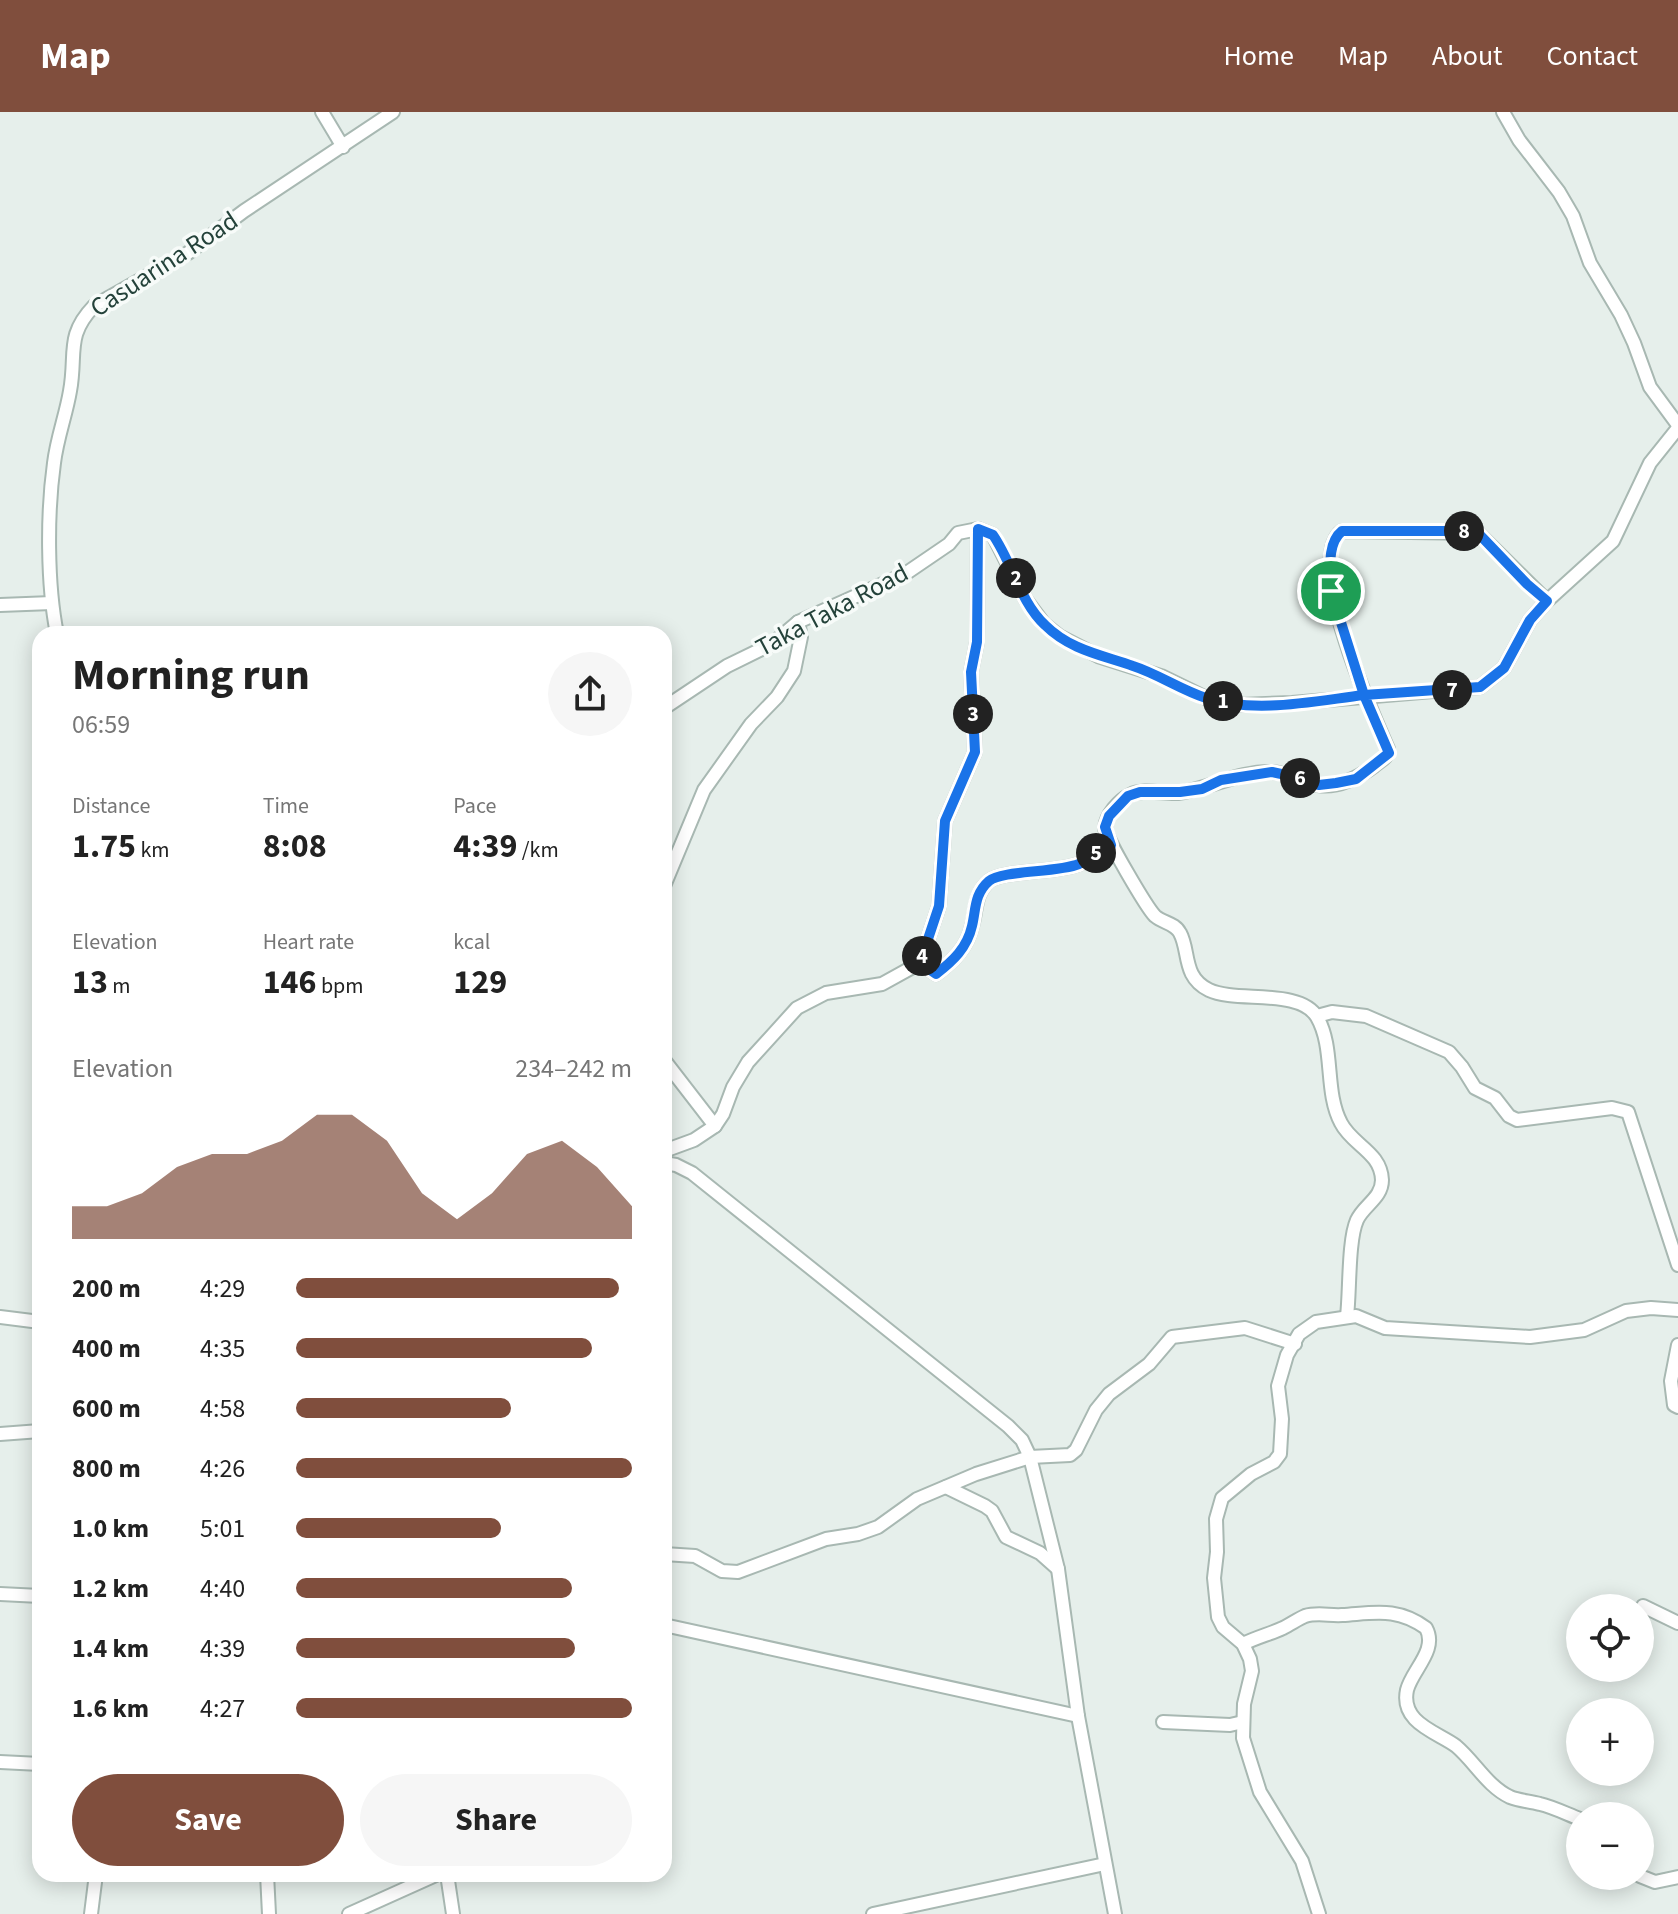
<!DOCTYPE html>
<meta charset="utf-8">
<style>
:root{--surface:#fff;--page:#f6f6f6;--text:#222;--muted:#767676;--accent:#804e3d}
body{margin:0;font-family:"Source Sans 3",sans-serif;background:var(--page);color:var(--text);height:100vh;display:flex;flex-direction:column;font-size:30px;white-space:nowrap}
*{box-sizing:border-box;margin:0}
p{font-size:26px;color:var(--muted)}
.icon{flex:none;width:44px;height:44px;fill:none;stroke:currentColor;stroke-width:2;stroke-linecap:round;stroke-linejoin:round}
.map{position:relative;flex:1;overflow:hidden}
.panel{position:absolute;left:32px;top:514px;width:640px;height:1256px;display:flex;flex-direction:column;background:var(--surface);border-radius:24px;box-shadow:0 4px 20px #0003}
.panel>*{flex:none}
.tools{position:absolute;left:1566px;top:1482px;display:grid;gap:16px}
.tools a{display:grid;place-items:center;width:88px;height:88px;border-radius:50%;background:var(--surface);box-shadow:0 4px 20px #0003;font-size:40px}
.pin{position:absolute;display:grid;place-items:center;width:68px;height:68px;color:#fff;margin:-34px;border:4px solid #fff;border-radius:50%;box-shadow:0 2px 8px #0007}
.km{position:absolute;width:40px;height:40px;margin:-20px;border-radius:50%;background:#222;color:#fff;font-size:22px;line-height:40px;text-align:center}
.round{display:grid;place-items:center;flex:none;width:84px;height:84px;border-radius:42px;background:var(--page)}
.summary{display:flex;align-items:center;justify-content:space-between;height:136px;padding:0 40px}
h1{font-size:44px;font-weight:700;line-height:60px}
.figures{display:grid;grid-template-columns:repeat(3,1fr);gap:12px;height:136px;padding:8px 40px}
.figures div{display:grid;align-content:center}
.figures b{font-size:34px;font-weight:700}
.figures small{font-size:22px;font-weight:400}
.figures p{font-size:22px}
.chart{height:224px;padding:16px 40px}
.chart p{display:flex;justify-content:space-between}
.chart svg{width:100%;height:144px;margin-top:8px;fill:var(--accent);opacity:.7}
.action{display:flex;gap:16px;margin-top:auto;padding:16px 40px}
.action a{flex:1;height:92px;border-radius:48px;background:var(--accent);color:#fff;font-size:32px;font-weight:700;line-height:92px;text-align:center}
.action a+a{background:var(--page);color:var(--text)}
ul{padding:0 40px;list-style:none;font-size:26px}
li{display:grid;grid-template-columns:128px 96px 1fr;align-items:center;height:60px}
li i{height:20px;border-radius:10px;background:var(--accent)}
header{display:flex;align-items:center;gap:48px;box-sizing:border-box;height:112px;padding:0 40px;background:var(--accent);color:#fff}
header strong{font-size:38px}
nav{display:flex;gap:44px;margin-inline-start:auto;font-size:28px}
.map>svg:first-child{display:block}
.lines{fill:none;stroke-linecap:round;stroke-linejoin:round}
.minor-casing{stroke:#a8b8b2;stroke-width:16}
.minor{stroke:#fff;stroke-width:12}
.route-casing{stroke:#fff;stroke-width:16}
.route{stroke:#1a73e8;stroke-width:10}
.labels{text-anchor:middle;dominant-baseline:central;stroke-width:7;stroke-linejoin:round;paint-order:stroke}
.street-label{font-size:26px;fill:#24423a;stroke:#f7fbf9}
</style>
<header>
<strong>Map</strong>
<nav><a>Home</a><a>Map</a><a>About</a><a>Contact</a></nav>
</header>
<div class="map">
<svg width="1678" height="1802" viewBox="0 0 1678 1802">
<rect width="100%" height="100%" fill="#e6efeb"/>
<g class="lines">
<g class="minor-casing">
<g id="minor">
<path d="M322,0L343,35"/>
<path d="M1503,0L1519,28L1559,80L1573,104L1590,151L1621,203L1634,231L1650,275L1678,313"/>
<path d="M978,417L977,530L971,560L975,640L945,709L939,794L920,851L936,862C953,849 967,836 972,814C977,798 974,782 989,769C1002,758 1057,761 1079,752C1090,747 1100,739 1111,733"/>
<path d="M0,493L52,491"/>
<path d="M57,522C47,472 47,401 54,351C57,326 66,303 70,279C77,242 65,224 94,194L188,141L244,99L393,0"/>
<path d="M664,596L727,554L772,532L798,510L905,462L949,432L958,421L978,417L993,423L1026,488L1044,512L1059,524L1098,544L1161,564L1206,586L1241,593L1292,591L1480,575L1504,556L1530,508L1547,489L1613,429L1650,351L1678,316"/>
<path d="M664,774L704,678L751,612L777,585L794,559L801,525L798,510"/>
<path d="M1317,904L1332,900L1366,904L1449,940L1462,955L1475,976L1495,986L1509,1004L1517,1008L1612,996L1628,1000L1678,1153"/>
<path d="M664,948L715,1014"/>
<path d="M664,1039L694,1028L715,1014L723,1002L733,975L748,950L797,896L826,881L882,872L920,851"/>
<path d="M664,1051L676,1053L692,1061L1008,1314L1022,1328L1030,1345L1058,1457L1078,1604L1115,1802"/>
<path d="M1347,1204C1350,1180 1348,1128 1357,1108C1364,1093 1382,1086 1382,1068C1381,1040 1352,1033 1341,1011C1324,979 1335,936 1317,905C1300,876 1236,891 1209,878C1182,865 1190,839 1180,821C1175,811 1163,811 1155,804C1147,796 1105,725 1105,716C1106,703 1119,688 1130,683C1143,676 1163,682 1178,681C1210,677 1238,659 1272,660C1288,661 1302,670 1318,673C1338,676 1359,665 1374,654C1381,648 1388,646 1388,637C1372,600 1303,448 1342,419L1478,421L1547,489"/>
<path d="M0,1205L40,1210"/>
<path d="M1678,1233L1671,1269L1674,1293L1678,1295"/>
<path d="M0,1322L40,1319"/>
<path d="M946,1375L985,1394L992,1399L1006,1425L1040,1441L1058,1457"/>
<path d="M664,1442L695,1444L722,1459L738,1460L826,1427L858,1422L878,1415L917,1387L976,1362L1030,1345L1070,1343L1076,1338L1096,1298L1109,1282L1149,1252L1172,1225L1245,1216L1295,1232"/>
<path d="M0,1482L40,1484"/>
<path d="M1643,1494L1678,1511"/>
<path d="M664,1513L1078,1604"/>
<path d="M1243,1532C1257,1525 1270,1522 1283,1516C1291,1512 1298,1507 1305,1504C1318,1500 1330,1504 1342,1503C1375,1501 1397,1495 1426,1516C1438,1538 1412,1558 1407,1578C1400,1611 1437,1620 1456,1634C1475,1650 1487,1674 1510,1685C1520,1689 1529,1689 1540,1692C1553,1695 1567,1702 1580,1707"/>
<path d="M1163,1610L1230,1613L1243,1610"/>
<path d="M0,1650L40,1652"/>
<path d="M267,1762L269,1802"/>
<path d="M447,1762L453,1802"/>
<path d="M1640,1764L1655,1770L1678,1765"/>
<path d="M91,1802L96,1762"/>
<path d="M349,1802L438,1762"/>
<path d="M873,1802L1105,1752"/>
<path d="M1319,1802L1302,1749L1260,1680L1243,1626L1244,1592L1252,1559L1250,1547L1243,1532L1223,1515L1218,1505L1214,1466L1217,1440L1216,1407L1222,1386L1251,1362L1274,1350L1280,1342L1282,1307L1278,1274L1287,1243L1299,1222L1316,1210L1356,1204L1385,1216L1530,1225L1584,1218L1626,1199L1651,1196L1678,1198"/>
</g>
</g>
<use href="#minor" class="minor"/>
</g>
<g class="lines">
<g class="route-casing">
<path id="route" d="M1331,479L1364,583C1314,589 1256,602 1206,586C1181,578 1158,562 1133,554C1102,543 1070,538 1045,513C1020,490 1013,452 993,423L978,417L977,530L971,560L975,640L945,709L939,794L920,851L936,862C953,849 967,836 972,814C976,798 974,782 989,769C1002,758 1057,761 1079,752C1090,747 1100,739 1111,733L1105,715L1109,704L1128,684L1140,680H1180L1202,677L1221,668L1272,660L1300,666L1319,673L1336,671L1356,667L1389,641L1364,583L1480,575L1504,556L1530,508L1547,489L1527,472L1478,421L1465,419H1342C1326,432 1331,460 1331,479"/>
</g>
<use href="#route" class="route"/>
</g>
<g class="labels">
<g class="street-label">
<text transform="translate(164 152) rotate(-33)">Casuarina Road</text>
<text transform="translate(832 498) rotate(-28)">Taka Taka Road</text>
</g>
</g>
</svg>
<div class="tools">
<a><svg class="icon" aria-label="locate" viewBox="0 0 24 24"><circle cx="12" cy="12" r="6"/><path d="M12 2v4M12 18v4M2 12h4M18 12h4"/></svg></a>
<a>+</a>
<a>−</a>
</div>
<div class="pin" style="left:1331px;top:479px;background:#1e9e55"><svg class="icon" aria-label="arrive" viewBox="0 0 24 24"><path d="M6 21V4h12l-3 4 3 4H6"/></svg></div>
<b class="km" style="left:1223px;top:589px">1</b>
<b class="km" style="left:1016px;top:466px">2</b>
<b class="km" style="left:973px;top:602px">3</b>
<b class="km" style="left:922px;top:844px">4</b>
<b class="km" style="left:1096px;top:741px">5</b>
<b class="km" style="left:1300px;top:666px">6</b>
<b class="km" style="left:1452px;top:578px">7</b>
<b class="km" style="left:1464px;top:419px">8</b>
<section class="panel">
<div class="summary"><div><h1>Morning run</h1><p>06:59</p></div><a class="round"><svg class="icon" aria-label="share" viewBox="0 0 24 24"><path d="M12 15V3M7 8l5-5 5 5M5 13v7h14v-7"/></svg></a></div>
<div class="figures">
<div><p>Distance</p><b>1.75<small> km</small></b></div>
<div><p>Time</p><b>8:08</b></div>
<div><p>Pace</p><b>4:39<small> /km</small></b></div>
</div>
<div class="figures">
<div><p>Elevation</p><b>13<small> m</small></b></div>
<div><p>Heart rate</p><b>146<small> bpm</small></b></div>
<div><p>kcal</p><b>129</b></div>
</div>
<div class="chart"><p><span>Elevation</span>234–242 m</p>
<svg viewBox="0 0 160 44" preserveAspectRatio="none"><path d="M0 44V34L10 34L20 30L30 22L40 18L50 18L60 14L70 6L80 6L90 14L100 30L110 38L120 30L130 18L140 14L150 22L160 34V44z"/></svg>
</div>
<ul>
<li><b>200 m</b>4:29<i style="width:96%"></i></li>
<li><b>400 m</b>4:35<i style="width:88%"></i></li>
<li><b>600 m</b>4:58<i style="width:64%"></i></li>
<li><b>800 m</b>4:26<i style="width:100%"></i></li>
<li><b>1.0 km</b>5:01<i style="width:61%"></i></li>
<li><b>1.2 km</b>4:40<i style="width:82%"></i></li>
<li><b>1.4 km</b>4:39<i style="width:83%"></i></li>
<li><b>1.6 km</b>4:27<i style="width:100%"></i></li>
</ul>
<div class="action"><a>Save</a><a>Share</a></div>
</section>
</div>
